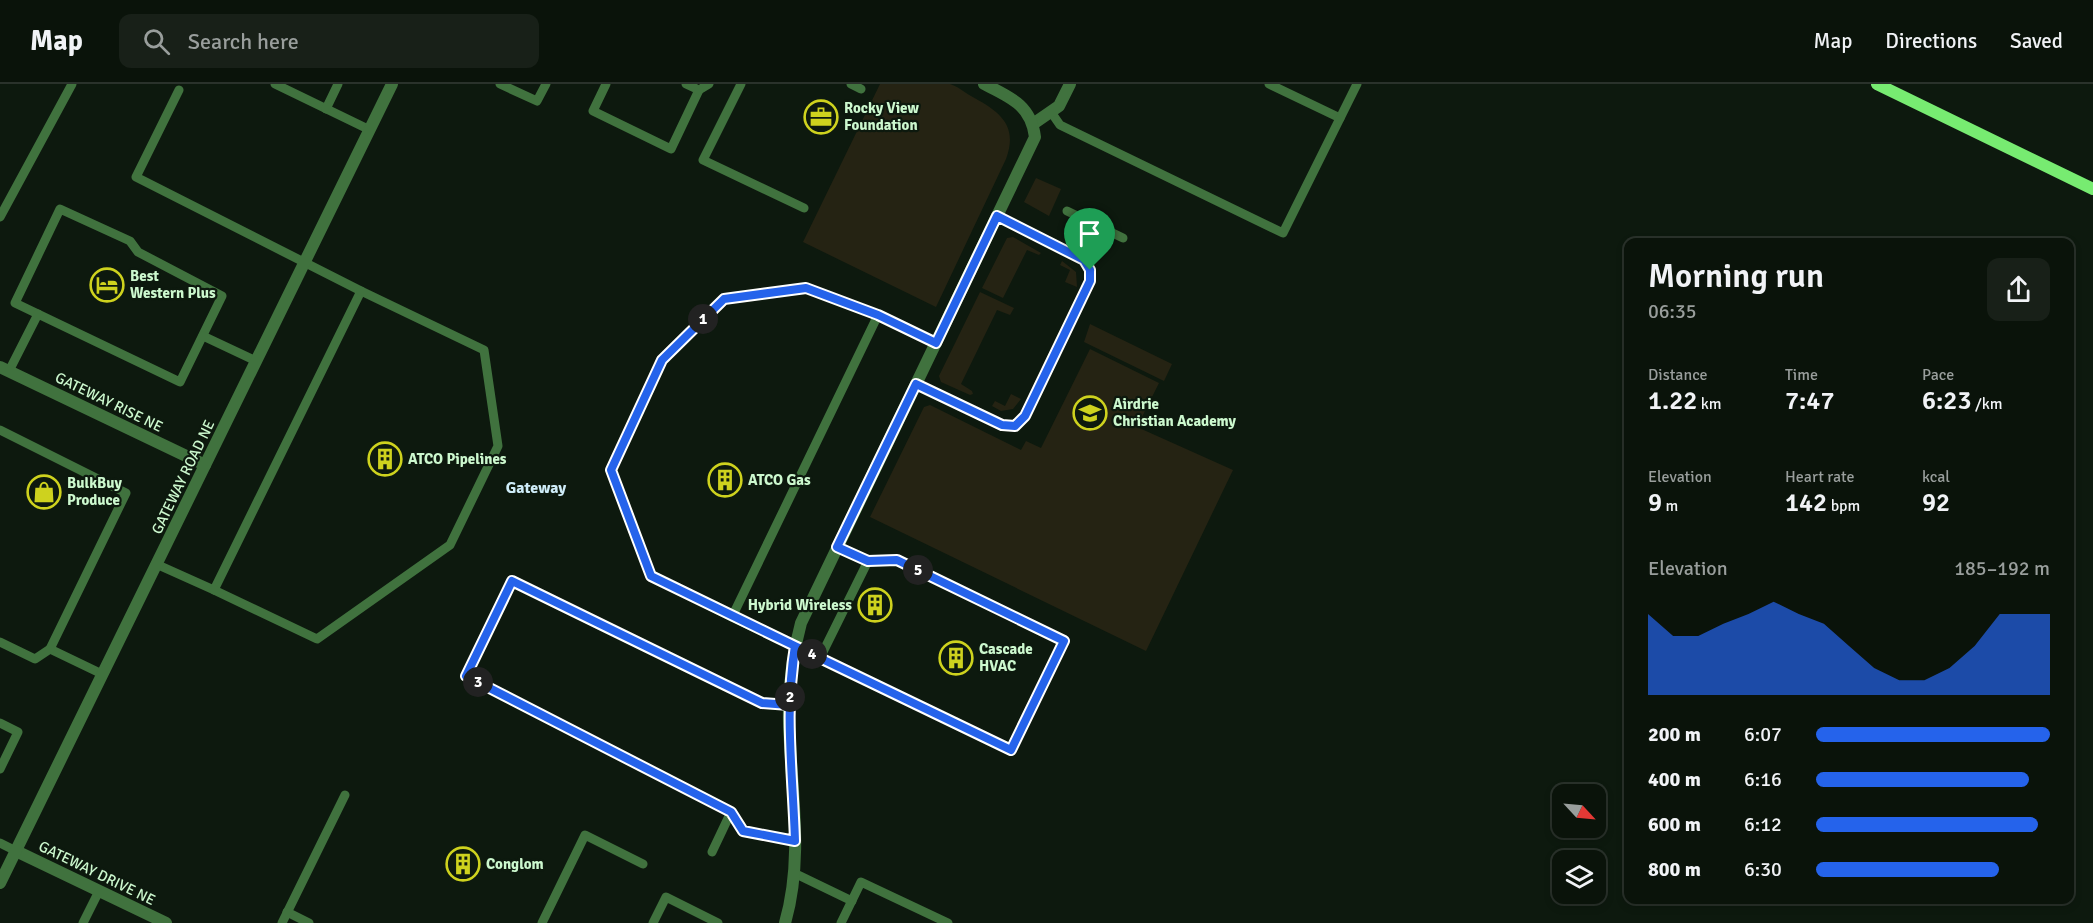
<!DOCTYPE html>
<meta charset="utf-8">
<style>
:root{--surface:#0a130a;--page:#182018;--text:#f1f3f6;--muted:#999e9c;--line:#2a322b;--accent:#2563eb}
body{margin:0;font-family:Signika,sans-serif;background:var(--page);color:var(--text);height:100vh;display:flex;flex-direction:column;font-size:22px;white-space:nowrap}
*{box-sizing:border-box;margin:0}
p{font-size:20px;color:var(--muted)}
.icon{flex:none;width:33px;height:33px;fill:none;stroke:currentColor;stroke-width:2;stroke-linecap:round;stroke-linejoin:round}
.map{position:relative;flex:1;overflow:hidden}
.side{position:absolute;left:1624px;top:154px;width:450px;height:666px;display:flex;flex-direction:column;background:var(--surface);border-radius:12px;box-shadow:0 3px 9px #0003,0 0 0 2px var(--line)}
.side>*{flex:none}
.needle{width:39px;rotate:116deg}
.fabs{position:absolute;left:1552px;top:700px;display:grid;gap:12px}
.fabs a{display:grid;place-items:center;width:54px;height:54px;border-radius:12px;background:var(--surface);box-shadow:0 3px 9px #0003,0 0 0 2px var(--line);font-size:30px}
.pin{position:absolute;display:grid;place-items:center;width:51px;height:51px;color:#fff;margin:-62px -26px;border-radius:50% 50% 50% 0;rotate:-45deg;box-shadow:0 0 6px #0007}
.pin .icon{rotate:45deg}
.km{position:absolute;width:30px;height:30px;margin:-15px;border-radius:50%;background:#222;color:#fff;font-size:16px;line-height:30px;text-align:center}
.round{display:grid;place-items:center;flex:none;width:63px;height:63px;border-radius:12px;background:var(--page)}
.head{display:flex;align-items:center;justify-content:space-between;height:102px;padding:0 24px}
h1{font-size:33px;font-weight:600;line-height:45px}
.figures{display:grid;grid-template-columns:repeat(3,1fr);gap:9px;height:102px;padding:6px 24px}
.figures div{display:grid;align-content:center}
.figures b{font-size:26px;font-weight:600}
.figures small{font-size:16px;font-weight:400}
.figures p{font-size:16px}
.chart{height:168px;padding:12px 24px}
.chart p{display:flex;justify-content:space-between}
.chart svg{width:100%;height:108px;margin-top:6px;fill:var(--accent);opacity:.7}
ul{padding:0 24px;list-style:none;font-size:20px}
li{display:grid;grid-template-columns:96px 72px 1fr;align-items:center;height:45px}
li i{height:15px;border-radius:8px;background:var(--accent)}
header{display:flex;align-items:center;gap:36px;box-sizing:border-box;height:84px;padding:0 30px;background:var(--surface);border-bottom:2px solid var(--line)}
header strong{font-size:28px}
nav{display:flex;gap:33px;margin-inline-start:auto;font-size:21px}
.search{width:420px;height:54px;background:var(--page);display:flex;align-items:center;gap:15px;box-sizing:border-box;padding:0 21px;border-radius:12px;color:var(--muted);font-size:22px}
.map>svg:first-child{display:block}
.green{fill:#252313}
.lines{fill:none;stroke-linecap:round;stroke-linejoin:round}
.lane{stroke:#40723e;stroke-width:9}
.street{stroke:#40723e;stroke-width:12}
.secondary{stroke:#77eb71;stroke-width:12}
.route-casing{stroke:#fff;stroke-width:12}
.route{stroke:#2563eb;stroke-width:8}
.labels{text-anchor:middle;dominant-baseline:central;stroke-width:4.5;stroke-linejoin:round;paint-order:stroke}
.poi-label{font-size:15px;font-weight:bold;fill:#ccf8ce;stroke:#0d190e;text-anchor:start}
.street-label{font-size:15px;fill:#ccf8ce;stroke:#0d190e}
.neighbourhood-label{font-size:16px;font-weight:bold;fill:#ceecf8;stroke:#0d190e}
</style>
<header>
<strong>Map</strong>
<div class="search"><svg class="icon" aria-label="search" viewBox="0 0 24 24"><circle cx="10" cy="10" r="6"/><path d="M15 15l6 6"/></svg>Search here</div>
<nav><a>Map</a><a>Directions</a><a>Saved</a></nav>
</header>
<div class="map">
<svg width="2093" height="839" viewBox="0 0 2093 839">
<rect width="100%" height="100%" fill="#0d190e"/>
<g class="green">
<path d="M880,0C897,0 936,0 950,0C957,2 964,8 971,12C998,27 1019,40 1006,75L936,223L803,158Z"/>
<path d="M1036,94L1061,105L1049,132L1024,118Z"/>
<path d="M1013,153L1041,169L1039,171L1027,166L1003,214L982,204L1007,154Z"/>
<path d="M1062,177L1076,188L1077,203L1065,198L1070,186L1060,181Z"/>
<path d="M980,208L1014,224L1010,231L997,226L961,300L972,307L973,310L970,311L941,298L939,292Z"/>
<path d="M1090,240L1172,280L1164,297L1084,258Z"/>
<path d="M1090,265L1159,299L1137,343L1233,386L1146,567L870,433L924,323L930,321L1021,366L1026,357L1041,364Z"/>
<path d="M1011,310L1021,315L1013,325L1001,327L992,322L995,317L1005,322Z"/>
</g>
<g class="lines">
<g class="lane">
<path d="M275,0L370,46"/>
<path d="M500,0L537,17L546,0"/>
<path d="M606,0L593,27L671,65L699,6L709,0"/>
<path d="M686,0L699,6"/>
<path d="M741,0L703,76L804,124"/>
<path d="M851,0L861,5"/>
<path d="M1269,0L1340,34"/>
<path d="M326,25L338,0"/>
<path d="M1051,28L1060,41L1283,149L1357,0"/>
<path d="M60,125L130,157L138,168L222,212L180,298L15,219Z"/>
<path d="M1067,127L1123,154"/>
<path d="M0,133L72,0"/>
<path d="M1073,170L1088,137"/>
<path d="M203,252L256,277"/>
<path d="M9,287L38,230"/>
<path d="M916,300L1002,341L1015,342L1025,332L1090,197V186L1084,175L997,132"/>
<path d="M0,346L126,409L50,565L102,590"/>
<path d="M837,463L868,477L897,476L1063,557L1011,666L732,533L878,231L936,259"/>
<path d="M156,480L214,506L361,207L136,93L179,6"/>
<path d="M214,506L317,555L450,461L498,362L484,266L361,207"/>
<path d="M732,533L651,492L611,386L662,276L724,215L806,204L878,231"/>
<path d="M0,558L35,575L50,565"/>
<path d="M820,574L868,477"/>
<path d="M0,639L18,648L0,685"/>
<path d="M731,728L743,747L795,757"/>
<path d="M0,759L16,767"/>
<path d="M712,768L731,728L466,592L512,497L762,619L789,621"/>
<path d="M794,789L852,817"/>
<path d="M287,828L309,839"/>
<path d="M83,839L99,807"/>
<path d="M282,839L345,711"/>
<path d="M542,839L585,751L643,780"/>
<path d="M653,839L666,813L718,839"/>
<path d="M841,839L861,798L948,839"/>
</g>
<g class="street">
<path d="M1033,40L1059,22L1070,0"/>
<path d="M0,283L205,381"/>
<path d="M16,767L166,839"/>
<path d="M0,799L392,0"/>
<path d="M785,839C804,774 791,705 789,639C788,604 792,572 801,539L1035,53C1031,21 1010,13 984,0"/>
</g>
<path class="secondary" d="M1877,0L2093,105"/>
</g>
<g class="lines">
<g class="route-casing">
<path id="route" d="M1090,186L1084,176L997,132L936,259L878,231L806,204L724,215L662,276L611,386L651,492L795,562C784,626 793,692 795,757L743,747L731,728L466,592L512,497L762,619L789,621L795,562L1011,666L1064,557L897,476L868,477L837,463L916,300L1002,341L1015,342L1025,332L1090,197V186"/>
</g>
<use href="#route" class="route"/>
</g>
<defs>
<g id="office-ring" transform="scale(1.725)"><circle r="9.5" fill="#0d190e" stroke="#ced21e" stroke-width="1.5"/><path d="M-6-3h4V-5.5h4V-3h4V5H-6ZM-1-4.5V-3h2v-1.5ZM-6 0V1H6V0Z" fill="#ced21e"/></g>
<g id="hotel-ring" transform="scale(1.725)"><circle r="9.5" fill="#0d190e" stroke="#ced21e" stroke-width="1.5"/><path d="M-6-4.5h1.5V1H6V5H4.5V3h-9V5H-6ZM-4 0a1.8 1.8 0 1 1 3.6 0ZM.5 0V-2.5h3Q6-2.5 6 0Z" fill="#ced21e"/></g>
<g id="school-ring" transform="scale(1.725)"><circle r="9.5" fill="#0d190e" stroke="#ced21e" stroke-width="1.5"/><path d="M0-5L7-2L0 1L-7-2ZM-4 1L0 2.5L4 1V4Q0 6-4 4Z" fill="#ced21e"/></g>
<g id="building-ring" transform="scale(1.725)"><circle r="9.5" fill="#0d190e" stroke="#ced21e" stroke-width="1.5"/><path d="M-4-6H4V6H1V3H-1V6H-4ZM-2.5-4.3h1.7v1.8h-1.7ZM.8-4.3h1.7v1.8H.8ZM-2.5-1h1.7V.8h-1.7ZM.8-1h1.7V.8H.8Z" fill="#ced21e"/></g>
<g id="shop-ring" transform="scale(1.725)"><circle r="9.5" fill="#0d190e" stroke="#ced21e" stroke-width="1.5"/><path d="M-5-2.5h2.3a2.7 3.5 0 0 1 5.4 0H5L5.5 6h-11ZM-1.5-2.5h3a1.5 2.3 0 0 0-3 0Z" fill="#ced21e"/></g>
</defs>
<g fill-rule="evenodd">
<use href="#office-ring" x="821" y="33"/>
<use href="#hotel-ring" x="107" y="201"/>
<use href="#school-ring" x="1090" y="329"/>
<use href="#building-ring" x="385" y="375"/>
<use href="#building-ring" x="725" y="396"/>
<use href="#shop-ring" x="44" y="408"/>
<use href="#building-ring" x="875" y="521"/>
<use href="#building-ring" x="956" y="574"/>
<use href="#building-ring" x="463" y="780"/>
</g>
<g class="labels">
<g class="poi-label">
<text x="844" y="24">Rocky View<tspan x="844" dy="17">Foundation</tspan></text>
<text x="130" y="192">Best<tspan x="130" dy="17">Western Plus</tspan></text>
<text x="1113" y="320">Airdrie<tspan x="1113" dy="17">Christian Academy</tspan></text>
<text x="408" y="375">ATCO Pipelines</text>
<text x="748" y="396">ATCO Gas</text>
<text x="67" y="399">BulkBuy<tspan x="67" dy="17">Produce</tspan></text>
<text x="852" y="521" text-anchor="end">Hybrid Wireless</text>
<text x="979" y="565">Cascade<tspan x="979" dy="17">HVAC</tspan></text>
<text x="486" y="780">Conglom</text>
</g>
<g class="street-label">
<text transform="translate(109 318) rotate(26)">GATEWAY RISE NE</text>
<text transform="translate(183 393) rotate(-64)">GATEWAY ROAD NE</text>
<text transform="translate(97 789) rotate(26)">GATEWAY DRIVE NE</text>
</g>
<g class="neighbourhood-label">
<text x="536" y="404">Gateway</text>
</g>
</g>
</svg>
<div class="fabs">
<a><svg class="needle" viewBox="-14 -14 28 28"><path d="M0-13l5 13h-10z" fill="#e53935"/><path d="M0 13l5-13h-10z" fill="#999e9c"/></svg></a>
<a><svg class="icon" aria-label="layers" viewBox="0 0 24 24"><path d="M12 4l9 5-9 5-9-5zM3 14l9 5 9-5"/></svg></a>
</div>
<div class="pin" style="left:1090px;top:186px;background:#1e9e55"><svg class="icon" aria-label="arrive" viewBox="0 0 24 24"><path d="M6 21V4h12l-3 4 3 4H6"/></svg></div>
<b class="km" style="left:703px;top:235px">1</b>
<b class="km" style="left:790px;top:613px">2</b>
<b class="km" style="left:478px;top:598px">3</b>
<b class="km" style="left:812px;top:570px">4</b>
<b class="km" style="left:918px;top:486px">5</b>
<section class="side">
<div class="head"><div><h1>Morning run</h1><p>06:35</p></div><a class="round"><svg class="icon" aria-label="share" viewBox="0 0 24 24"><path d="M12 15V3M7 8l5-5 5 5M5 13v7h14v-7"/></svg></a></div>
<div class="figures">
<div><p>Distance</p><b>1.22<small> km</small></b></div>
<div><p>Time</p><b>7:47</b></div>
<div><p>Pace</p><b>6:23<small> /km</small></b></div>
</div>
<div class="figures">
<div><p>Elevation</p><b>9<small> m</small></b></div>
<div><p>Heart rate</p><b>142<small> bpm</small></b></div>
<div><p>kcal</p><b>92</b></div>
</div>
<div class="chart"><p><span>Elevation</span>185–192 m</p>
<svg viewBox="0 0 160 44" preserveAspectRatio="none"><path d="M0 44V11L10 20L20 20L30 15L40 11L50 6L60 11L70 15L80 24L90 33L100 38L110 38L120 33L130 24L140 11L150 11L160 11V44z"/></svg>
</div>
<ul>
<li><b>200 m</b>6:07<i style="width:100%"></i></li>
<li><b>400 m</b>6:16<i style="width:91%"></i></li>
<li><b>600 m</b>6:12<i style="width:95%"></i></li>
<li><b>800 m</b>6:30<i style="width:78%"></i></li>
</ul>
</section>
</div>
